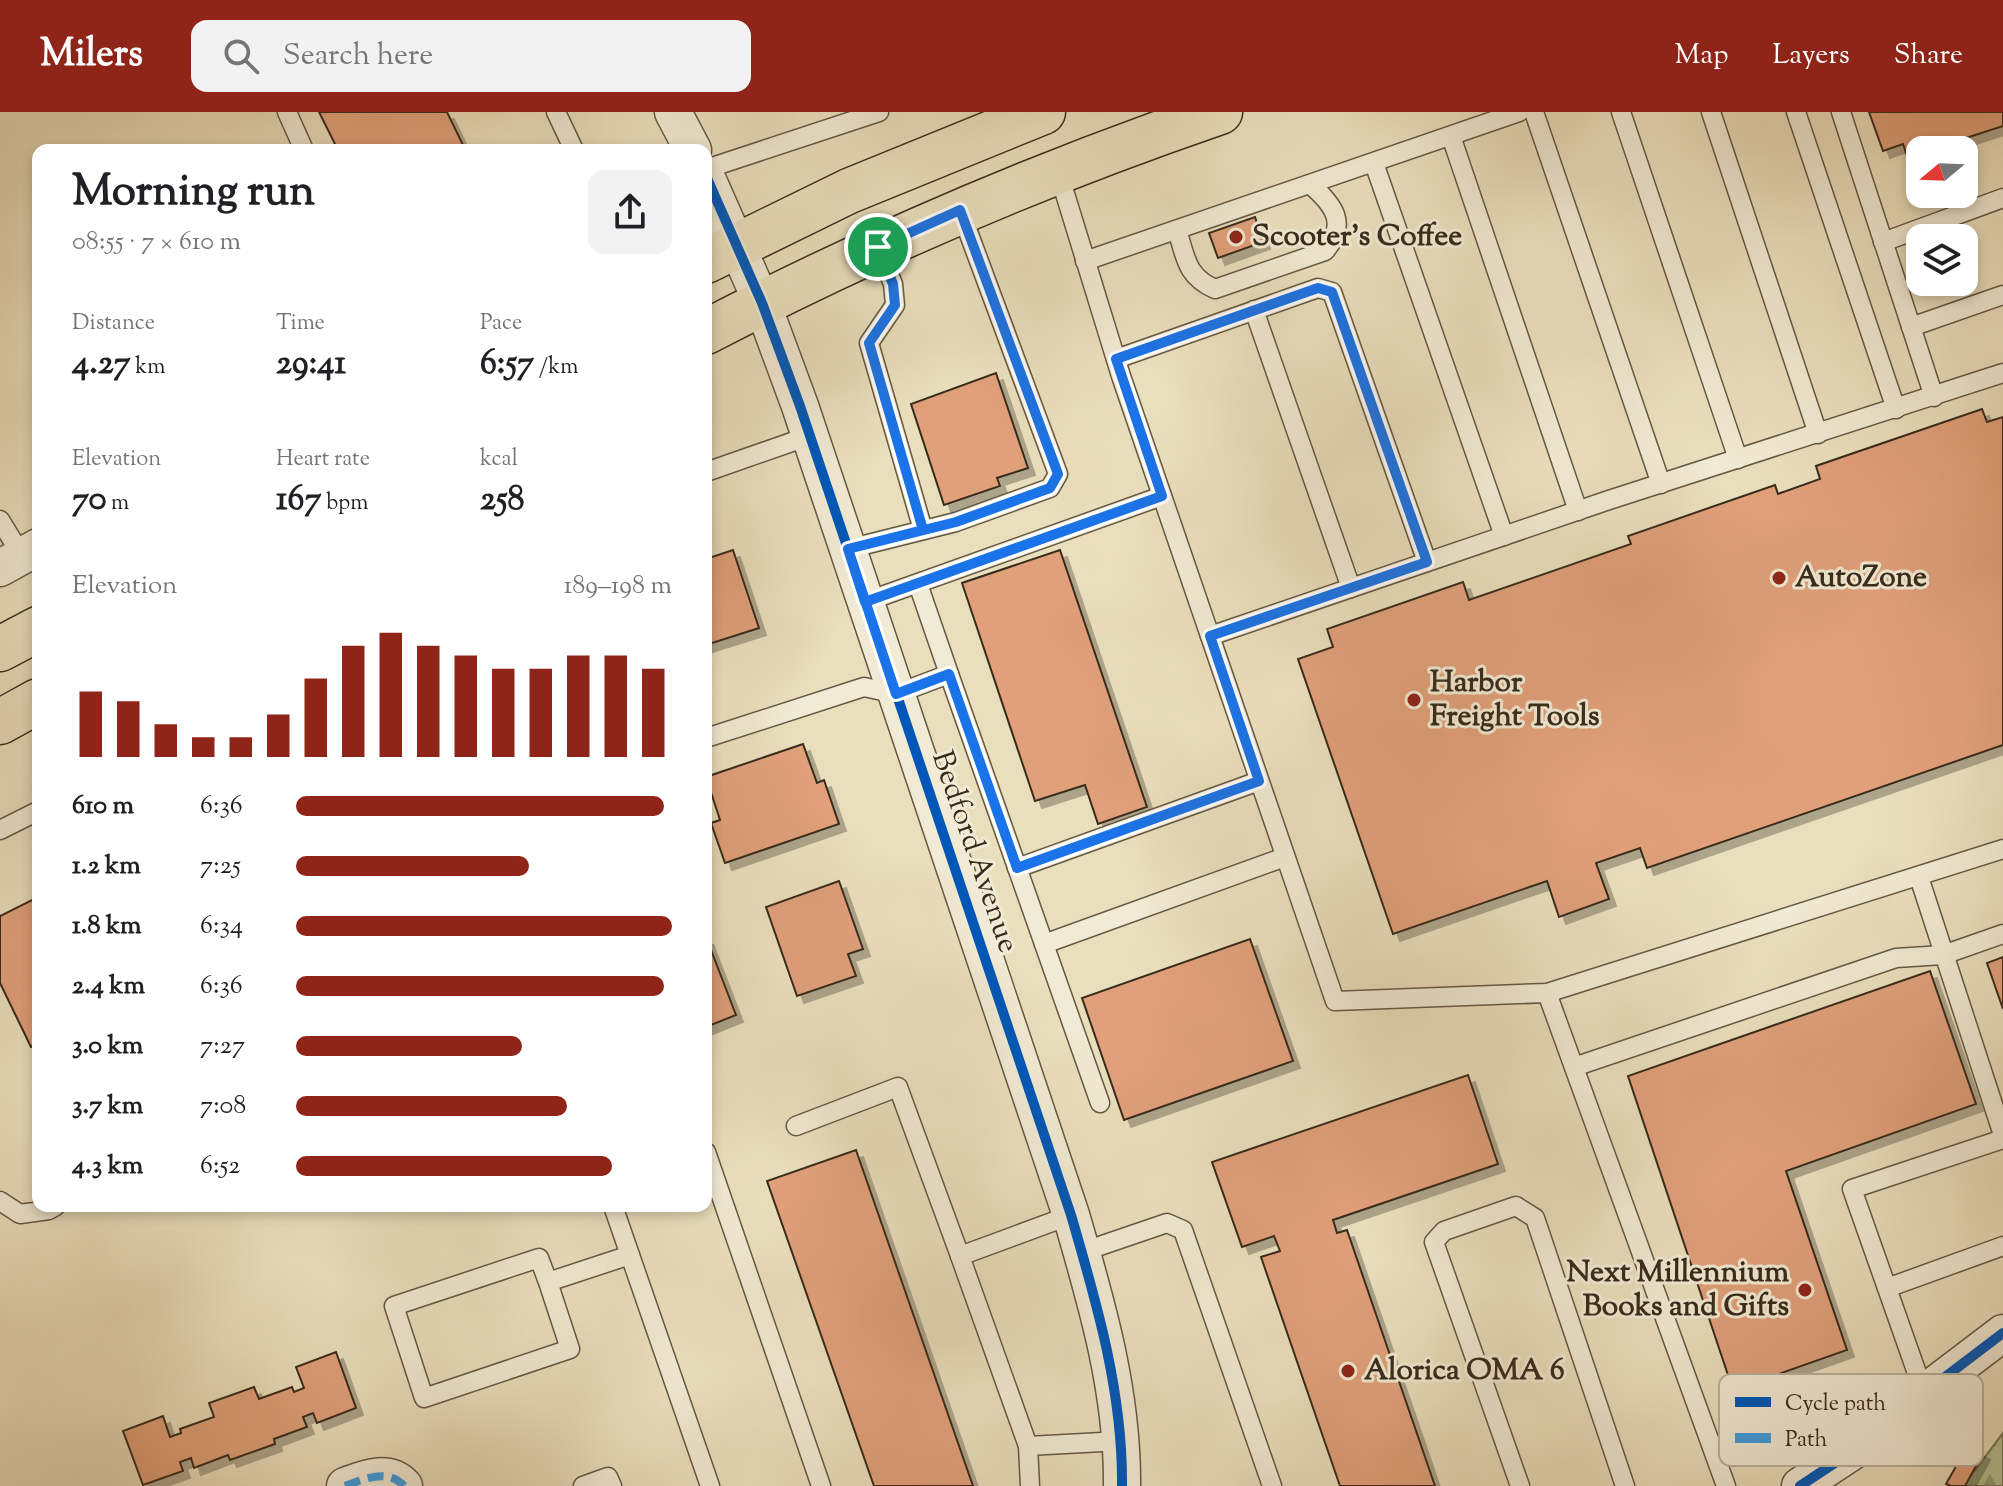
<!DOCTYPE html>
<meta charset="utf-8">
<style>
:root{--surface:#fff;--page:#f2f2f2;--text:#202124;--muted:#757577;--accent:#8f2418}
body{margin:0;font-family:"Sorts Mill Goudy",serif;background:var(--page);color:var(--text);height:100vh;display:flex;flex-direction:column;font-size:30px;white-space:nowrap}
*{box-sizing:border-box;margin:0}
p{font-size:26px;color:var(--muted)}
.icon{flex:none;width:44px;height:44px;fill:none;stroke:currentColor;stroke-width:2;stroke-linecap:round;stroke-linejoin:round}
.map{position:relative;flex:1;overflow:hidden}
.panel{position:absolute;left:32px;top:32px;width:680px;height:1068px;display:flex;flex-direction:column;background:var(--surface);border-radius:16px;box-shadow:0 4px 12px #0003}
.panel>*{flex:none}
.needle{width:52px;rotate:251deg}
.fabs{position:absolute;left:1906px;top:24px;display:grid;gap:16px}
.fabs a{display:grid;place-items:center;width:72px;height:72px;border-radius:16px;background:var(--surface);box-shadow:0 4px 12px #0003;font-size:40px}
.pin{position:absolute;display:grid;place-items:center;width:68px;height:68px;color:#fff;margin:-34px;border:4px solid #fff;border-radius:50%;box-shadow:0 2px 8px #0007}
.round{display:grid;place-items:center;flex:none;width:84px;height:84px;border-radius:16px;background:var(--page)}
.headline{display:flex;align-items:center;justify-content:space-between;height:136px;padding:0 40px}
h1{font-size:44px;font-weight:700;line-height:60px}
.figures{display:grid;grid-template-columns:repeat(3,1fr);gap:12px;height:136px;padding:8px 40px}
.figures div{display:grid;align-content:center}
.figures b{font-size:34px;font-weight:700}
.figures small{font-size:22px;font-weight:400}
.figures p{font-size:22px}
.chart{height:224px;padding:16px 40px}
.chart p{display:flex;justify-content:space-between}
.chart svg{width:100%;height:144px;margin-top:8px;stroke:var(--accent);stroke-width:6}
ul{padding:0 40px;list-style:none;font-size:26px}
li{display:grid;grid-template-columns:128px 96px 1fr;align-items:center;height:60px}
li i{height:20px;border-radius:10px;background:var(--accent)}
header{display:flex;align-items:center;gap:48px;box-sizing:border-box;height:112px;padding:0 40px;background:var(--accent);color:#fff}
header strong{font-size:38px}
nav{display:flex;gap:44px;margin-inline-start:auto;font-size:28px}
.search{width:560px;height:72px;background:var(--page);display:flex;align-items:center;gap:20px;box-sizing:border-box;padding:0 28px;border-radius:16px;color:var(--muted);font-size:30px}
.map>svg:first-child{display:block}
.forest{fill:url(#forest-firs);stroke:#767658;stroke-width:2}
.building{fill:#e0a07a;stroke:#392b1c;stroke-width:2;filter:url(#shadow)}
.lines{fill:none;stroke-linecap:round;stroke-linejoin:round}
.lane-casing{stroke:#655844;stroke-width:21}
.street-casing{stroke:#655844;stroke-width:39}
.primary-casing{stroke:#392b1c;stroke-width:47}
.lane{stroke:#f1ead4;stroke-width:18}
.street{stroke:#f1ead4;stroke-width:36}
.primary{stroke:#eadfbd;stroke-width:44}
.quiet{stroke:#3e9cdf;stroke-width:8;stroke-dasharray:16 8;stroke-linecap:butt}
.cycleway-casing{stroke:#f1ead4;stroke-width:15}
.cycleway{stroke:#0057b8;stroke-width:10}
.route-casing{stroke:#fff;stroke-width:16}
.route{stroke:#1a73e8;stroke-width:10}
.poi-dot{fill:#8f2418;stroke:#f1ead4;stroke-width:3}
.labels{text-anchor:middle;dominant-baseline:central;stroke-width:6;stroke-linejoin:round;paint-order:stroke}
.poi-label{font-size:30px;font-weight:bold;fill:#392b1c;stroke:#f1ead4;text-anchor:start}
.street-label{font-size:30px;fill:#392b1c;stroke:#f1ead4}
.key{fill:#f1ead4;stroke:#bab19d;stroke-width:2}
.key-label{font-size:22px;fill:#392b1c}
</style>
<header>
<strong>Milers</strong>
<div class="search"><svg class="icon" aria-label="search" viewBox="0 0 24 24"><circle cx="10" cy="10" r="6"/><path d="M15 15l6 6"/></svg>Search here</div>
<nav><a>Map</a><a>Layers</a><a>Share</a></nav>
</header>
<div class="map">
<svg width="2003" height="1374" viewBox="0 0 2003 1374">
<defs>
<pattern id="forest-firs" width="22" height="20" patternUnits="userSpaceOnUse" patternTransform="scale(2)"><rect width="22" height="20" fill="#b3c294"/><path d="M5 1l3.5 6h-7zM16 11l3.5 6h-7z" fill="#939e78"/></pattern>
<filter id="shadow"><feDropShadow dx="7" dy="7" stdDeviation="0" flood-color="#0004"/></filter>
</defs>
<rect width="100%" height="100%" fill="#eadfbd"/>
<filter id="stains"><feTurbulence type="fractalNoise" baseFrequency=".0025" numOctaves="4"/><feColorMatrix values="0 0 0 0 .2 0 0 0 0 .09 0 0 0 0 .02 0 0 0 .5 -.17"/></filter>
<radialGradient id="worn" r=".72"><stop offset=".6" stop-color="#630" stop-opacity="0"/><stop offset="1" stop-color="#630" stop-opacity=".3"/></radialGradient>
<path class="forest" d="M2003,1321V1374H1963Z"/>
<g class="building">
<path d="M319,0H447L464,35L459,38H338Z"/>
<path d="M1869,0H2003V14L1960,28L1963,38H1920V53L1911,56L1903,32L1883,39Z"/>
<path d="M1255,105L1263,130L1218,146L1209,121Z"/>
<path d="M996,261L1028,356L997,366L1000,374L944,393L911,292Z"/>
<path d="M1982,297L1987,310L2003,305V633L1647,756L1640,736L1596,751L1609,787L1559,805L1547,769L1393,822L1298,547L1333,535L1327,517L1463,470L1469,488L1631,432L1628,424L1775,373L1778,382L1820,367L1816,354Z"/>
<path d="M733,438L759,516L706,533V447Z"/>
<path d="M1060,438L1147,695L1098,712L1085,673L1035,689L962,471Z"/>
<path d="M803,632L817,671L824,668L839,712L725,751L711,711L720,708L706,665Z"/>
<path d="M839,769L863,837L848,842L856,864L797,884L766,795Z"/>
<path d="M38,785V932L31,935L0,871V804Z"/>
<path d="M706,825L736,903L706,915Z"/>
<path d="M1250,827L1293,949L1124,1008L1082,886Z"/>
<path d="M2003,845V897L1987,851Z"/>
<path d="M1930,859L1976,992L1786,1059L1847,1238L1733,1278L1628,964Z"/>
<path d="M1468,963L1498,1052L1333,1108L1337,1121L1347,1118L1435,1374H1340L1261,1145L1280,1139L1274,1124L1242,1135L1212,1050Z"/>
<path d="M856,1038L973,1374H874L767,1069Z"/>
<path d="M336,1240L356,1296L317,1311L313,1301L303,1305L307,1315L274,1327L275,1332L230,1348L228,1343L194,1356L191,1346L180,1350L183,1359L143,1373L123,1319L163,1304L170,1325L181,1321L180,1317L214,1305L209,1291L254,1275L259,1287L292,1275L294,1280L304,1276L296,1255Z"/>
<path d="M1968,1333L1983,1341L1965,1374H1951L1946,1372Z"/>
</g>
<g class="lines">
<g class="lane-casing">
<g id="lane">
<path d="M287,0L304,38"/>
<path d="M556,0L574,38"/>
<path d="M1534,0L1661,372"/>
<path d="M1621,0L1738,347"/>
<path d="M1711,0L1818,322"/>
<path d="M1796,0L1896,297"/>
<path d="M1841,0L1934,285"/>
<path d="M1451,24L1578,399"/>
<path d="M1374,51L1504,424"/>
<path d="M706,57L879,0"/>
<path d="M1058,59L1121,264L1335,889L1547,881L2003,737"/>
<path d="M1177,118C1186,146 1186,164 1215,177L1325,139C1348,112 1334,93 1311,73"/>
<path d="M1883,130L2003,86"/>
<path d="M878,135L893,172L895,193L869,231L923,418"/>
<path d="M1085,149L1519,0"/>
<path d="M1254,198L1351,476"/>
<path d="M1911,215L2003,183"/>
<path d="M1116,247L1318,176L1332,180L1427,450"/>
<path d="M706,360L809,324"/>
<path d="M0,408L22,444"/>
<path d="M848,437L956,410L1050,376L1058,362L960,98"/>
<path d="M865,490L1162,384"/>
<path d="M1210,524L1609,388L2003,261"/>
<path d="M949,562L1100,991"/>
<path d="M706,626L864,575L896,582L949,562L918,472"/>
<path d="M0,718L38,699"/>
<path d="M1017,756L1259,669"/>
<path d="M1919,765L2003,1023"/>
<path d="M1044,832L1285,745"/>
<path d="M1547,881L1726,1374"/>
<path d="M1574,955L1896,846L1943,843L2003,822"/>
<path d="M796,1014L898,975L960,1144L1071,1103"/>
<path d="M706,1040L821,1374"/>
<path d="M0,1089L20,1102L49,1098L56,1094"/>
<path d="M613,1094L710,1374"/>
<path d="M1082,1140L1167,1111L1183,1118L1272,1374"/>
<path d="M960,1144L1028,1334L1030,1374"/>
<path d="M548,1170L570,1237L424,1286L394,1194L539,1146L548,1170L630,1143"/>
<path d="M1887,1176L2003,1134"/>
<path d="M1924,1281L1852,1077L2003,1027"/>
<path d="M1028,1334L1121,1329"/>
<path d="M583,1374L608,1365L612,1374"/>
<path d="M1520,1374L1434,1130L1444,1119L1516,1094L1535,1106L1625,1374"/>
</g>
</g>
<g class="street-casing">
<g id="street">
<path d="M673,0L693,38"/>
<path d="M706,64L762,191L800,294L1071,1103C1097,1192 1123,1281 1122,1374"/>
<path d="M0,456L38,435"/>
<path d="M345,1374C364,1367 388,1356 404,1374"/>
<path d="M1800,1374L1865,1331L1924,1281L2003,1221"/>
</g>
</g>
<g class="primary-casing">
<g id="primary">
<path d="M706,149L849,79L1043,0"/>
<path d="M706,220C873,133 1042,61 1220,0"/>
<path d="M0,537L38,517"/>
<path d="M0,610L38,589"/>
</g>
</g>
<use href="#lane" class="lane"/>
<use href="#street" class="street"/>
<use href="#primary" class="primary"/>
<path class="quiet" d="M345,1374C364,1367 388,1356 404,1374"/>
<g class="cycleway-casing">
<g id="cycleway">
<path d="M706,64L762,191L800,294L1071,1103C1097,1192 1123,1281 1122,1374"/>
<path d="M1800,1374L1865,1331L1924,1281L2003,1221"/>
</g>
</g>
<use href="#cycleway" class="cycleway"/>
</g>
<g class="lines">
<g class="route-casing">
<path id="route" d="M878,135L893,172L895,193L869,231L923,418L848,437L896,582L949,562L1017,756L1259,669L1210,524L1427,450L1332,180L1318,176L1116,247L1162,384L865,490L848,437L956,410L1050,376L1058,362L960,98L878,135"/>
</g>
<use href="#route" class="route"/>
</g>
<g class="poi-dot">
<circle cx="1236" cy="125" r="8"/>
<circle cx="1779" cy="466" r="8"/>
<circle cx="1414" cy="588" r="8"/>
<circle cx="1805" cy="1178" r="8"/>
<circle cx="1348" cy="1259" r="8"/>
</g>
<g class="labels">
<g class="poi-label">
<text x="1252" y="125">Scooter's Coffee</text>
<text x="1795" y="466">AutoZone</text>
<text x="1430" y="571">Harbor<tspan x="1430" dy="34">Freight Tools</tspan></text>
<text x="1789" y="1161" text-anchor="end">Next Millennium<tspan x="1789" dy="34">Books and Gifts</tspan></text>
<text x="1364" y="1259">Alorica OMA 6</text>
</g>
<g class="street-label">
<text transform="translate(974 740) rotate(71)">Bedford Avenue</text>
</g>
</g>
<rect x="1719" y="1262" width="264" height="92" rx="12" class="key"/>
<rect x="1735" y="1285" width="36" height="10" fill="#0057b8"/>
<rect x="1735" y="1321" width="36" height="10" fill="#3e9cdf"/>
<g class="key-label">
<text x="1785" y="1298">Cycle path</text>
<text x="1785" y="1334">Path</text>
</g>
<rect width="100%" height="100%" filter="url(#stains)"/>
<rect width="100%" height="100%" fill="url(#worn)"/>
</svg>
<div class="fabs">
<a><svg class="needle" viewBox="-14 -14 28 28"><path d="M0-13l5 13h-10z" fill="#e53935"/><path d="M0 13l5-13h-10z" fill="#757577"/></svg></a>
<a><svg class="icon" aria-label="layers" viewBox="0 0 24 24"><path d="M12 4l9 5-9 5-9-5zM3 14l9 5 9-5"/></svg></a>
</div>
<div class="pin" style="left:878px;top:135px;background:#1e9e55"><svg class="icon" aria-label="arrive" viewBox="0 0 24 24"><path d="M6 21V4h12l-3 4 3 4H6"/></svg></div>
<section class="panel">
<div class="headline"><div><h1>Morning run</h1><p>08:55 · 7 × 610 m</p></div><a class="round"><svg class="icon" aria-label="share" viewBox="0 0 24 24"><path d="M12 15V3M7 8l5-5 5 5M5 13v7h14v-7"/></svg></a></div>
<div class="figures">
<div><p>Distance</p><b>4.27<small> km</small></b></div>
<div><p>Time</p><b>29:41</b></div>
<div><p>Pace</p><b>6:57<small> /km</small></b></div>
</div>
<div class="figures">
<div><p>Elevation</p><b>70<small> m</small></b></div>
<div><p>Heart rate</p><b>167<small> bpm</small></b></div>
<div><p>kcal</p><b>258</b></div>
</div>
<div class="chart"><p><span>Elevation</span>189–198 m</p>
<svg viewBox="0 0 160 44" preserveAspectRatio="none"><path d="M5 44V24M15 44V27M25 44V34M35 44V38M45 44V38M55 44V31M65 44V20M75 44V10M85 44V6M95 44V10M105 44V13M115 44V17M125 44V17M135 44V13M145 44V13M155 44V17"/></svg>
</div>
<ul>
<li><b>610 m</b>6:36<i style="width:98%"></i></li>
<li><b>1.2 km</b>7:25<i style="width:62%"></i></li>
<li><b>1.8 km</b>6:34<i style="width:100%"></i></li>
<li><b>2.4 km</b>6:36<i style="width:98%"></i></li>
<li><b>3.0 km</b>7:27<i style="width:60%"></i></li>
<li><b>3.7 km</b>7:08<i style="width:72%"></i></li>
<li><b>4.3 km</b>6:52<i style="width:84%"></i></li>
</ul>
</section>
</div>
